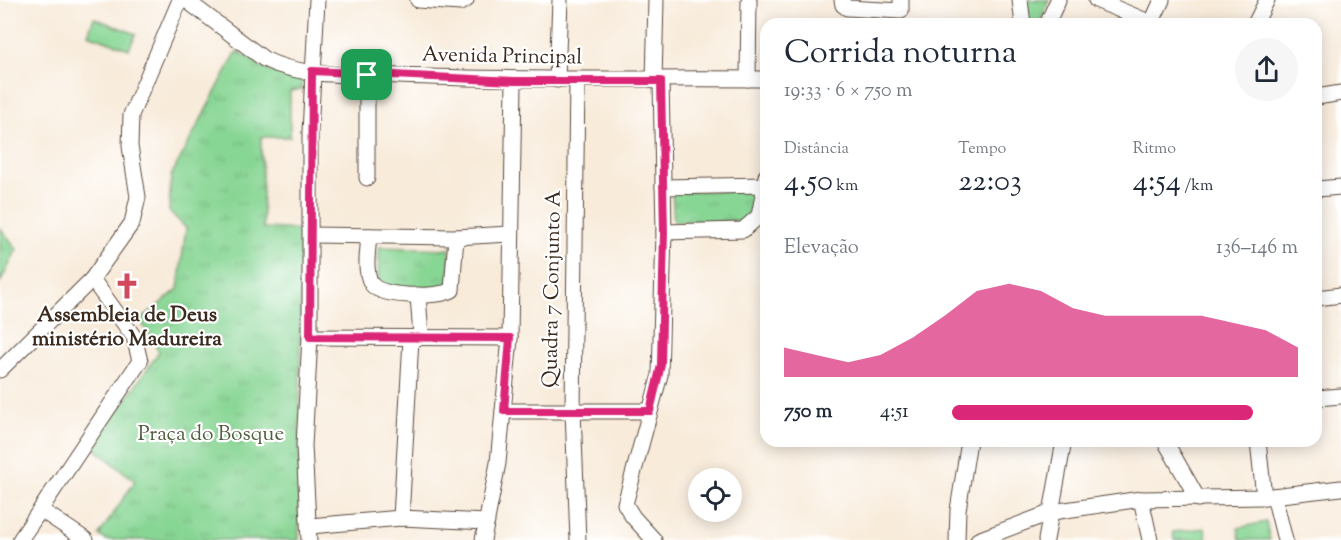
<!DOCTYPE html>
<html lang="pt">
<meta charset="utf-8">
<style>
:root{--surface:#fff;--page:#f6f6f7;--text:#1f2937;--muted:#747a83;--accent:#db2777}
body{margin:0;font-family:"Sorts Mill Goudy",serif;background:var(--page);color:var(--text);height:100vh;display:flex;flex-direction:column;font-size:22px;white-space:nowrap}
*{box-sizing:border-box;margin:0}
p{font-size:20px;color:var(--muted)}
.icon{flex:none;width:33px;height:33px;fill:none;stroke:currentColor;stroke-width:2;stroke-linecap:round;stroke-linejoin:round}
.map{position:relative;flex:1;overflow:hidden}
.sheet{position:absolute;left:760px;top:18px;width:562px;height:429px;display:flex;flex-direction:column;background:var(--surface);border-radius:18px;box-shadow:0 3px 15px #0003}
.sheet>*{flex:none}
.controls{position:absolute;left:688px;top:468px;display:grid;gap:12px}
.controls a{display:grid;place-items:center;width:54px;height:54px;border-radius:50%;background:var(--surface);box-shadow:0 3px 15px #0003;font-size:30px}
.pin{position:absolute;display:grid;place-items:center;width:51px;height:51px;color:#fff;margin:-26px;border-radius:12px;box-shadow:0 3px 9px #0006}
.round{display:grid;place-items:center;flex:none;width:63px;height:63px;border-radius:32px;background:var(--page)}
.head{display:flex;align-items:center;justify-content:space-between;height:102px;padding:0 24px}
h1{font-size:33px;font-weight:600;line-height:45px}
.figures{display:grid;grid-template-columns:repeat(3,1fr);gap:9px;height:102px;padding:6px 24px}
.figures div{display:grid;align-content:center}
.figures b{font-size:30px;font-weight:600}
.figures small{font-size:16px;font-weight:400}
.figures p{font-size:16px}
.chart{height:168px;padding:12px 24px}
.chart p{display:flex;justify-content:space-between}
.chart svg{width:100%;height:108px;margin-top:6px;fill:var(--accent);opacity:.7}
ul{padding:0 24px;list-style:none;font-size:20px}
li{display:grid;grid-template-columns:96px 72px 1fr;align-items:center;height:45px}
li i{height:15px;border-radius:8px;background:var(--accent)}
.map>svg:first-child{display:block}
.grass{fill:url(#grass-tufts);stroke:#628059;stroke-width:1.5}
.garden{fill:#88d694;stroke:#628059;stroke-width:1.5}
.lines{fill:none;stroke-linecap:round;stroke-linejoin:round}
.minor-casing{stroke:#57473a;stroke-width:17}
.minor{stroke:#fff;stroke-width:15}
.route-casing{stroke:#fff;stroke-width:12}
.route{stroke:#db2777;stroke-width:8}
.labels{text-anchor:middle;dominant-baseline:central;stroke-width:4.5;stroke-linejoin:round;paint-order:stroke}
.street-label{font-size:21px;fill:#3b2a1e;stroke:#fff}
.poi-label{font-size:21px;font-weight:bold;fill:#3b2a1e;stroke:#fff}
.park-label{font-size:21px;fill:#525e41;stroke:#fff}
</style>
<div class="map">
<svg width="1341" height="540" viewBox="0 0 1341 540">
<defs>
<pattern id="grass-tufts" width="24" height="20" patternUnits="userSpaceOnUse" patternTransform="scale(1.5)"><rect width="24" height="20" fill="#88d694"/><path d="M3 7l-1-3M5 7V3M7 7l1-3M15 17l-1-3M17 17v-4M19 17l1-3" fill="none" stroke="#76b87f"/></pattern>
</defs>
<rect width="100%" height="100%" fill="#fff"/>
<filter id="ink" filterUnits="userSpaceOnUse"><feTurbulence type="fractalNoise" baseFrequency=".0167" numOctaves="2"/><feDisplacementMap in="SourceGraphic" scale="12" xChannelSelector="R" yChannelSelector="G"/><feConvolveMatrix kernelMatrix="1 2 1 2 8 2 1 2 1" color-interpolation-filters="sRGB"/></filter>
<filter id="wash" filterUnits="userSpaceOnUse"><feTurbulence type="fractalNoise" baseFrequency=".008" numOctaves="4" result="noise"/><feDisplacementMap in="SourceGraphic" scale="24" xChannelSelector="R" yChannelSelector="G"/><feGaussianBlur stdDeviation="1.35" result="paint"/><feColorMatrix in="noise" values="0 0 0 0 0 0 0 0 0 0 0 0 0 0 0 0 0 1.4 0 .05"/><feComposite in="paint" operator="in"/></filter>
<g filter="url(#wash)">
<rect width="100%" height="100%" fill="#f8ebda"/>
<g class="grass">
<path d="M1024,0H1049L1039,24L1024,20Z"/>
<path d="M237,51L269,71L302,76V89L290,91V137H261L263,228L301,230L299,540H106L99,535L135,481L93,447L159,352L140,320L178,289L186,228L169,211L171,176Z"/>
<path d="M755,190L746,221L674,222L672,192Z"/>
<path d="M0,228L17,249L0,283Z"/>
<path d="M379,247L450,249L449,288L378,287Z"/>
</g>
<g class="garden">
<path d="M94,18L136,34L129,49L88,34Z"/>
<path d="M1266,522L1270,540H1240L1238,528Z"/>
<path d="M1205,528L1207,540H1174L1173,532Z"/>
</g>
</g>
<g filter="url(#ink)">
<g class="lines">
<g class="minor-casing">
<g id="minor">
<path d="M186,0L264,59C303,79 357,74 399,76C521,81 644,78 766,79"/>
<path d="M418,0L460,3L466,0"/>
<path d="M842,0L843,5L847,8L901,11V0"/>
<path d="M1020,0L1023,24"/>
<path d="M1096,0L1151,23"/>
<path d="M1047,24L1058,0"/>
<path d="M1151,24L1162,0"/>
<path d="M1255,24L1267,0"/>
<path d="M367,75V178"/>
<path d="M748,79L749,0"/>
<path d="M557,80L560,0"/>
<path d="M577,80L573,411L578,540"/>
<path d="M654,81L656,0"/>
<path d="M1317,97L1341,93"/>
<path d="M663,187L765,185L766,176"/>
<path d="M1317,189L1341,187"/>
<path d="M664,232L743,230L759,216L765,185"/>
<path d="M311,235L456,237L510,234"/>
<path d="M369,236C368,250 364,270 371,283C378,298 438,298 452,290L456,237"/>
<path d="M418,295L421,337"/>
<path d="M1317,298L1341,295"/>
<path d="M310,337L510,338"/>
<path d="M0,370L92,279L132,223L138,197L130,146L131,115L180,0"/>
<path d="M1317,398L1341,396"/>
<path d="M503,411H650"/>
<path d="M1165,441L1198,499"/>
<path d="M1258,441L1264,497"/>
<path d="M1274,496L1285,540"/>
<path d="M1141,499L1150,540"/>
<path d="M41,510L86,540"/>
<path d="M401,518L411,339"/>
<path d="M310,526L401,518L487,522"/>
<path d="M20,540L140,361L134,337L92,279"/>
<path d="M309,540L304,446L310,337V132L317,0"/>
<path d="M483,540L498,463L510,338L514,81"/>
<path d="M654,540L633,517L625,504L660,375L664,232L661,81"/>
<path d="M957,540L958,510L969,441"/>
<path d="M978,540L1052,512L1141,499L1264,497L1341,488"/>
<path d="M1046,540L1064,441"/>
</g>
</g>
<use href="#minor" class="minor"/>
</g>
</g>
<g class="lines" filter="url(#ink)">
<g class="route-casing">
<path id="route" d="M312,71L514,81H661L664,232L661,365L650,411H504L510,338L310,337Z"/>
</g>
<use href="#route" class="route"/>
</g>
<defs>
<g id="church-bare" transform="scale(2.07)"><path d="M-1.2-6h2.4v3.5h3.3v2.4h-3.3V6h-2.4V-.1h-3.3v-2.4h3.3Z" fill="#d1495b" stroke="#fff" stroke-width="2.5" paint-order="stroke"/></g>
</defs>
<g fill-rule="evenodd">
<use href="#church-bare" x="127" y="286"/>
</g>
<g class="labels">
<g class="street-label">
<text transform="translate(502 57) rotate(1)">Avenida Principal</text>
<text transform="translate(553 289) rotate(-89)">Quadra 7 Conjunto A</text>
</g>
<g class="poi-label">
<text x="127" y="316">Assembleia de Deus<tspan x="127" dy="24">ministério Madureira</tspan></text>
</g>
<g class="park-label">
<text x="211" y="435">Praça do Bosque</text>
</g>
</g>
</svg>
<div class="controls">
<a><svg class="icon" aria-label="locate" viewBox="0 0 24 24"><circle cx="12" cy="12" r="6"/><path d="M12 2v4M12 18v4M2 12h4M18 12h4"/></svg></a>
</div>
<div class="pin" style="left:367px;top:75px;background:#1e9e55"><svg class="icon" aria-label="arrive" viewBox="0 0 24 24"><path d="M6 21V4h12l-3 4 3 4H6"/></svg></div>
<section class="sheet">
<div class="head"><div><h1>Corrida noturna</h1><p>19:33 · 6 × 750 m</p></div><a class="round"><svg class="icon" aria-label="share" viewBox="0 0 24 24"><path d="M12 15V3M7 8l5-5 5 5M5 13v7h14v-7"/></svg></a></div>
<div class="figures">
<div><p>Distância</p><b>4.50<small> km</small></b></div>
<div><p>Tempo</p><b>22:03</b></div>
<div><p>Ritmo</p><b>4:54<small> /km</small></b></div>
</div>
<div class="chart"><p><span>Elevação</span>136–146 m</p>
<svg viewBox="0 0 160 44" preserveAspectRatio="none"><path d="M0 44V32L10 35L20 38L30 35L40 28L50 19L60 9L70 6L80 9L90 16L100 19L110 19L120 19L130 19L140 22L150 25L160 32V44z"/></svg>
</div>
<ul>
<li><b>750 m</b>4:51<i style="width:87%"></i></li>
</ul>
</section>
</div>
